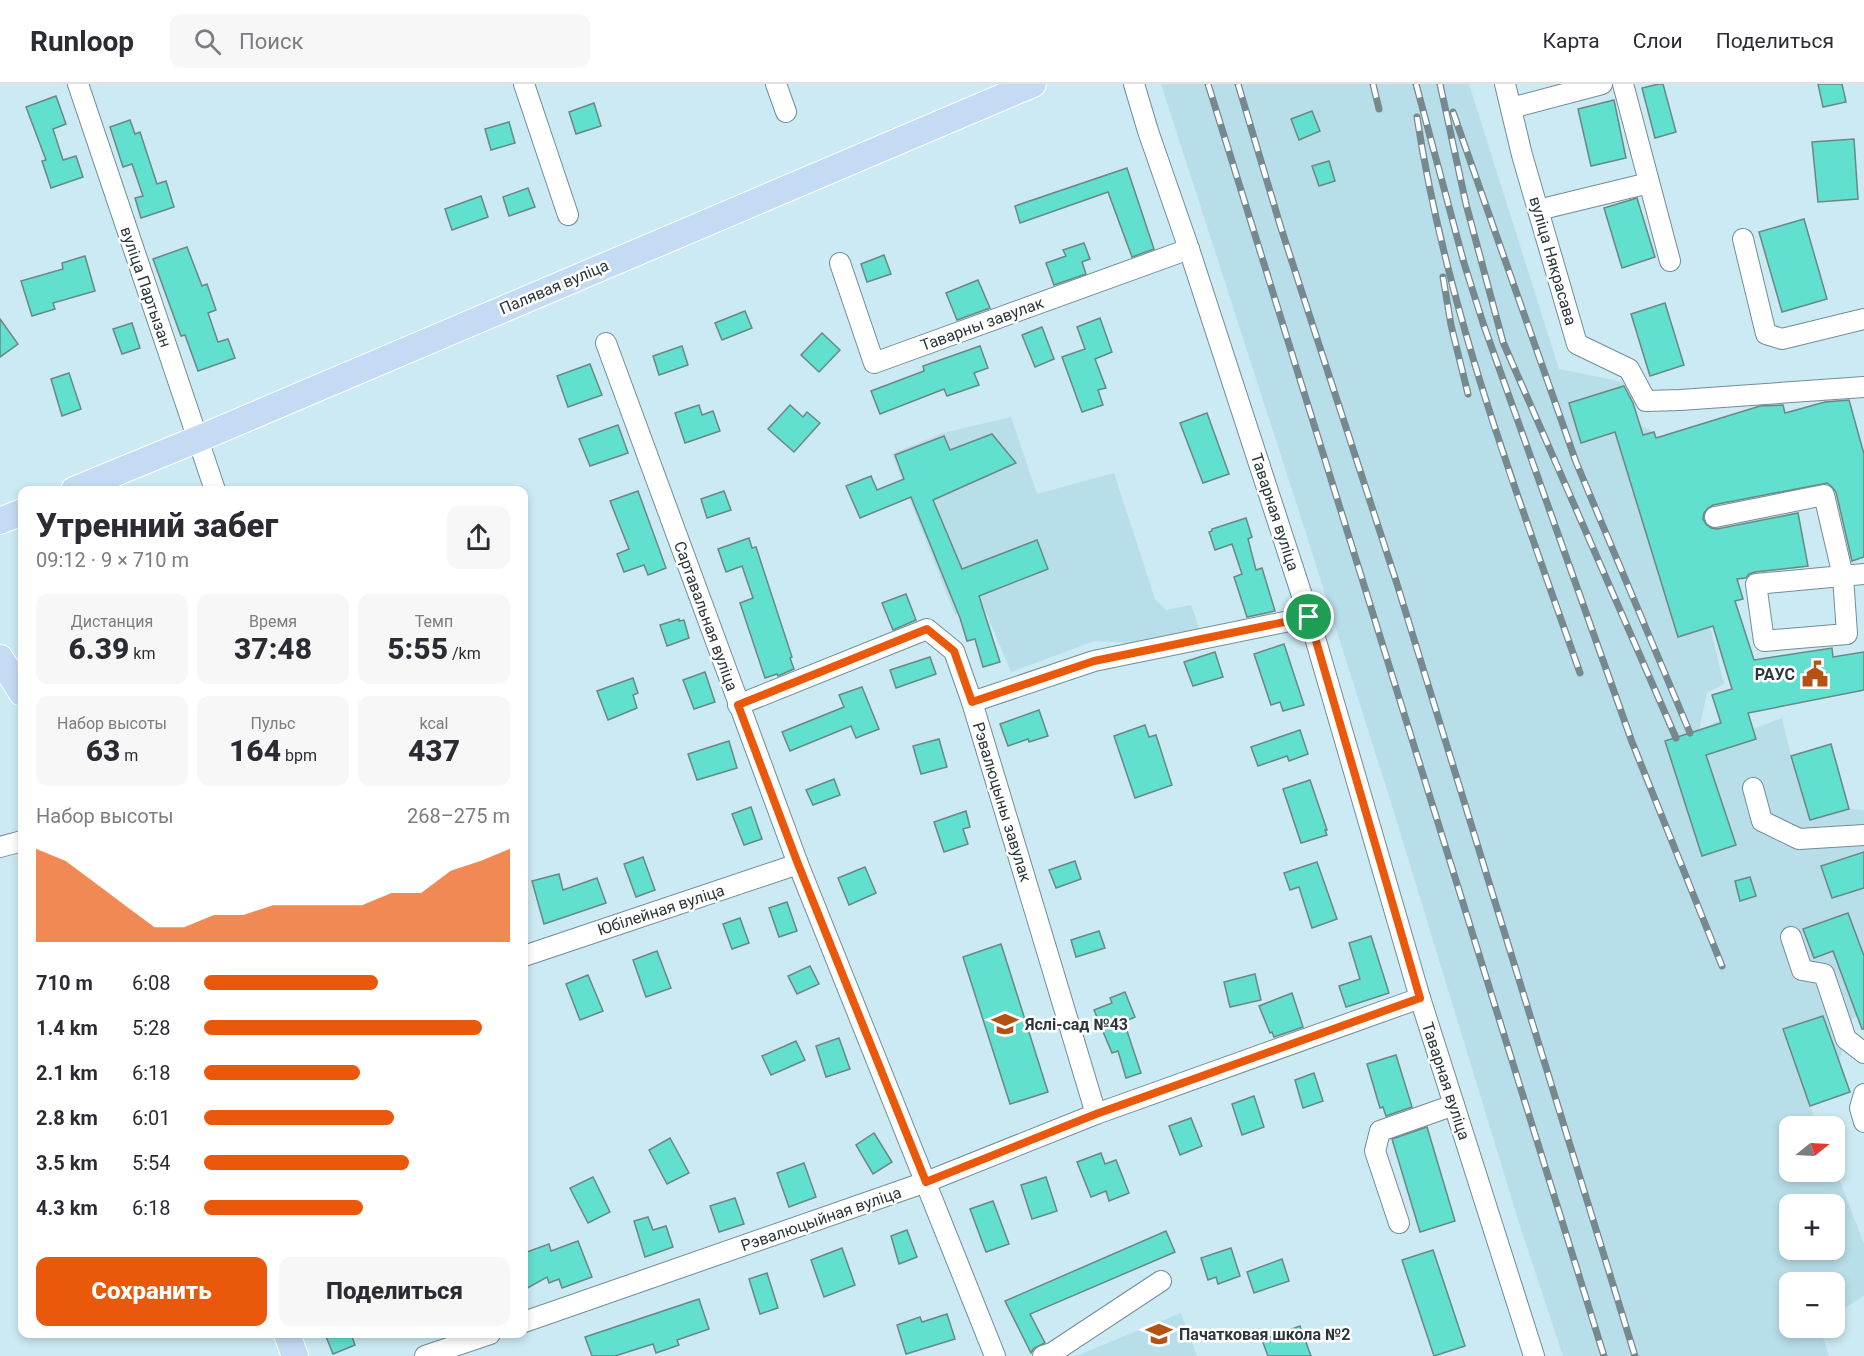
<!DOCTYPE html>
<html lang="ru">
<meta charset="utf-8">
<style>
:root{--surface:#fff;--page:#f7f7f7;--text:#2b2b33;--muted:#7c7c81;--line:#e1e1e2;--accent:#ea580c}
body{margin:0;font-family:Roboto,sans-serif;background:var(--page);color:var(--text);height:100vh;display:flex;flex-direction:column;font-size:22px;white-space:nowrap}
*{box-sizing:border-box;margin:0}
p{font-size:20px;color:var(--muted)}
.icon{flex:none;width:33px;height:33px;fill:none;stroke:currentColor;stroke-width:2;stroke-linecap:round;stroke-linejoin:round}
.map{position:relative;flex:1;overflow:hidden}
.panel{position:absolute;left:18px;top:402px;width:510px;height:852px;display:flex;flex-direction:column;background:var(--surface);border-radius:12px;box-shadow:0 3px 9px #0003}
.panel>*{flex:none}
.needle{width:39px;rotate:72deg}
.controls{position:absolute;left:1779px;top:1032px;display:grid;gap:12px}
.controls a{display:grid;place-items:center;width:66px;height:66px;border-radius:12px;background:var(--surface);box-shadow:0 3px 9px #0003;font-size:30px}
.pin{position:absolute;display:grid;place-items:center;width:51px;height:51px;color:#fff;margin:-26px;border:3px solid #fff;border-radius:50%;box-shadow:0 2px 6px #0007}
.round{display:grid;place-items:center;flex:none;width:63px;height:63px;border-radius:12px;background:var(--page)}
.overview{display:flex;align-items:center;justify-content:space-between;height:102px;padding:0 18px}
h1{font-size:33px;font-weight:800;line-height:45px}
.stats{display:grid;grid-template-columns:repeat(3,1fr);gap:9px;height:102px;padding:6px 18px}
.stats div{display:grid;align-content:center;border-radius:12px;background:var(--page);text-align:center}
.stats b{font-size:30px;font-weight:800}
.stats small{font-size:16px;font-weight:400}
.stats p{font-size:16px}
.chart{height:168px;padding:12px 18px}
.chart p{display:flex;justify-content:space-between}
.chart svg{width:100%;height:108px;margin-top:6px;fill:var(--accent);opacity:.7}
.primary-button{display:flex;gap:12px;margin-top:auto;padding:12px 18px}
.primary-button a{flex:1;height:69px;border-radius:12px;background:var(--accent);color:#fff;font-size:24px;font-weight:800;line-height:69px;text-align:center}
.primary-button a+a{background:var(--page);color:var(--text)}
ul{padding:0 18px;list-style:none;font-size:20px}
li{display:grid;grid-template-columns:96px 72px 1fr;align-items:center;height:45px}
li i{height:15px;border-radius:8px;background:var(--accent)}
header{display:flex;align-items:center;gap:36px;box-sizing:border-box;height:84px;padding:0 30px;background:var(--surface);border-bottom:2px solid var(--line)}
header strong{font-size:28px}
nav{display:flex;gap:33px;margin-inline-start:auto;font-size:21px}
.search{width:420px;height:54px;background:var(--page);display:flex;align-items:center;gap:15px;box-sizing:border-box;padding:0 21px;border-radius:12px;color:var(--muted);font-size:22px}
.map>svg:first-child{display:block}
.built{fill:#b8deea;fill-rule:evenodd}
.building{fill:#61dfcf;stroke:#6b8883;stroke-width:1.5}
.lines{fill:none;stroke-linecap:round;stroke-linejoin:round}
.minor-casing{stroke:#718d96;stroke-width:22}
.major-casing{stroke:#fff;stroke-width:28}
.minor{stroke:#fff;stroke-width:20}
.major{stroke:#c5daf3;stroke-width:26}
.rail-casing{stroke:#75898f;stroke-width:7}
.rail{stroke:#fff;stroke-width:4.5;stroke-dasharray:14;stroke-linecap:butt}
.route-casing{stroke:#fff;stroke-width:12}
.route{stroke:#ea580c;stroke-width:8}
.labels{text-anchor:middle;dominant-baseline:central;stroke-width:5;stroke-linejoin:round;paint-order:stroke}
.street-label{font-size:16px;fill:#2b373a;stroke:#fff}
.poi-label{font-size:16px;font-weight:bold;fill:#2b373a;stroke:#fff;text-anchor:start}
</style>
<header>
<strong>Runloop</strong>
<div class="search"><svg class="icon" aria-label="search" viewBox="0 0 24 24"><circle cx="10" cy="10" r="6"/><path d="M15 15l6 6"/></svg>Поиск</div>
<nav><a>Карта</a><a>Слои</a><a>Поделиться</a></nav>
</header>
<div class="map">
<svg width="1864" height="1272" viewBox="0 0 1864 1272">
<rect width="100%" height="100%" fill="#cceaf3"/>
<g class="built">
<path d="M1161,0H1469L1559,285L1623,298L1640,341L1654,348L1695,481L1724,600L1707,609L1699,646L1720,636L1712,611L1739,603L1753,645L1782,634L1791,671L1831,660L1849,725L1864,726V930L1853,934L1837,984L1850,1008L1810,1022L1818,1042H1790V1088H1834L1835,1084L1864,1160V1212L1835,1230L1834,1198H1790V1244H1820L1829,1272H1563L1520,1142L1393,725L1303,440ZM1790,1120H1834V1166H1790Z"/>
<path d="M1011,333L1037,410L1114,389L1155,515L1166,526L1191,521L1202,552L1151,560L1094,557L1011,588L982,519L955,531L892,370L943,349Z"/>
<path d="M1181,1229L1197,1272H1076Z"/>
</g>
<g class="building">
<path d="M1659,0H1663L1676,48L1655,54L1642,4Z"/>
<path d="M1818,0H1842L1846,18L1823,23Z"/>
<path d="M56,12L66,40L53,45L63,76L76,72L83,93L51,104L42,77L46,76L26,23Z"/>
<path d="M1614,16L1626,74L1591,82L1578,25Z"/>
<path d="M594,19L601,42L576,50L569,28Z"/>
<path d="M1312,27L1320,47L1299,56L1291,35Z"/>
<path d="M130,36L135,50L140,48L157,100L166,97L174,123L141,134L135,114L143,112L132,80L123,83L110,43Z"/>
<path d="M509,38L515,59L491,66L485,45Z"/>
<path d="M1854,55L1858,115L1818,118L1812,58Z"/>
<path d="M1329,77L1335,97L1319,102L1312,82Z"/>
<path d="M1127,84L1154,165L1132,173L1108,108L1020,139L1015,122Z"/>
<path d="M528,104L535,123L509,132L503,113Z"/>
<path d="M481,112L488,133L452,146L445,125Z"/>
<path d="M1637,114L1655,173L1622,184L1604,124Z"/>
<path d="M1804,135L1827,215L1782,228L1759,148Z"/>
<path d="M1084,159L1090,175L1082,178L1086,190L1054,201L1046,179L1066,172L1063,166Z"/>
<path d="M187,163L202,202L207,200L216,226L208,229L218,258L228,255L235,274L198,287L185,251L181,252L153,175Z"/>
<path d="M884,171L891,190L867,198L861,180Z"/>
<path d="M85,172L95,207L53,219L55,225L32,232L21,197L63,185L62,179Z"/>
<path d="M978,196L990,224L957,236L946,209Z"/>
<path d="M1665,219L1684,281L1650,292L1631,230Z"/>
<path d="M745,227L752,244L722,256L715,239Z"/>
<path d="M1100,234L1112,268L1095,275L1106,304L1098,306L1103,321L1082,328L1062,273L1085,265L1077,243Z"/>
<path d="M0,235L18,260L0,273Z"/>
<path d="M132,239L140,264L122,270L113,245Z"/>
<path d="M1042,243L1054,275L1035,283L1022,251Z"/>
<path d="M822,249L840,266L819,288L801,271Z"/>
<path d="M682,262L688,281L659,291L653,272Z"/>
<path d="M980,262L988,284L974,289L979,301L947,312L944,305L880,330L871,307L924,287L923,282Z"/>
<path d="M590,280L602,311L568,323L557,292Z"/>
<path d="M69,289L81,325L62,332L51,295Z"/>
<path d="M1624,302L1633,319L1643,351L1654,348L1656,354L1760,322L1783,321L1785,329L1825,318L1849,316L1864,370V473L1852,477L1836,408L1832,403L1827,399L1713,421L1708,424L1704,429L1703,435L1706,440L1711,444L1717,445L1798,429L1808,482L1755,488L1749,490L1746,494L1737,495L1743,515L1735,517L1754,576L1832,564L1833,573L1864,568V606L1748,629L1756,655L1706,671L1736,761L1702,772L1665,657L1721,639L1712,611L1732,605L1713,542L1678,553L1615,348L1581,359L1569,319Z"/>
<path d="M699,321L702,331L713,327L720,347L685,359L675,329Z"/>
<path d="M790,321L803,333L807,328L820,339L794,368L768,345Z"/>
<path d="M1207,329L1229,390L1203,399L1180,339Z"/>
<path d="M618,341L628,369L590,382L579,355Z"/>
<path d="M992,350L1016,379L933,416L954,466L962,485L1037,456L1048,485L979,512L1000,578L983,583L975,555L967,557L960,534L911,413L860,434L846,402L871,392L877,406L904,395L895,371L944,352L950,366Z"/>
<path d="M638,407L666,484L648,491L644,481L624,488L617,470L629,465L610,417Z"/>
<path d="M724,407L731,426L707,434L701,415Z"/>
<path d="M1246,434L1252,453L1248,455L1256,486L1262,484L1275,527L1247,533L1234,493L1242,490L1232,460L1215,466L1209,448L1212,447V445Z"/>
<path d="M749,454L752,464L756,463L792,573L790,574L794,585L778,592L777,590L765,594L740,519L753,514L742,482L726,488L718,465Z"/>
<path d="M906,510L916,536L893,546L882,519Z"/>
<path d="M679,535V537L684,536L689,554L667,562L660,541Z"/>
<path d="M1284,560L1304,621L1283,627L1280,618L1271,621L1254,570Z"/>
<path d="M1215,568L1223,593L1193,602L1184,578Z"/>
<path d="M930,573L936,590L896,604L890,586Z"/>
<path d="M705,588L715,618L694,625L683,596Z"/>
<path d="M633,594L638,609L633,611L637,624L608,636L597,607Z"/>
<path d="M862,603L879,645L856,654L851,642L790,667L782,648L844,623L839,611Z"/>
<path d="M1039,626L1048,652L1029,658L1028,655L1008,662L1000,640Z"/>
<path d="M1145,641L1149,653L1156,651L1172,701L1135,714L1114,652Z"/>
<path d="M1300,646L1308,670L1289,677L1287,672L1258,682L1251,663Z"/>
<path d="M939,655L947,683L921,690L913,662Z"/>
<path d="M729,657L737,684L697,696L688,670Z"/>
<path d="M1831,660L1849,725L1810,736L1791,672Z"/>
<path d="M834,695L840,711L813,721L806,706Z"/>
<path d="M1310,696L1327,746H1325L1327,751L1301,759L1283,705Z"/>
<path d="M751,723L762,755L744,761L732,730Z"/>
<path d="M966,727L970,743L963,745L968,760L944,768L934,738Z"/>
<path d="M1864,768V804L1832,814L1821,782Z"/>
<path d="M643,773L655,806L636,813L624,780Z"/>
<path d="M1075,777L1081,795L1056,804L1049,786Z"/>
<path d="M1317,778L1337,835L1312,844L1299,803L1290,806L1284,789Z"/>
<path d="M865,783L876,809L849,821L838,794Z"/>
<path d="M559,790L563,806L597,794L606,819L544,840L532,797Z"/>
<path d="M1750,793L1756,812L1740,817L1735,797Z"/>
<path d="M787,818L797,847L779,853L769,824Z"/>
<path d="M1848,829L1864,872V945H1862L1833,867L1814,874L1803,845Z"/>
<path d="M740,834L749,859L732,865L723,840Z"/>
<path d="M1099,847L1105,864L1076,873L1071,856Z"/>
<path d="M1371,852L1389,909L1346,923L1339,902L1360,895L1349,859Z"/>
<path d="M1001,860L1048,1008L1010,1020L963,873Z"/>
<path d="M657,867L671,904L646,913L633,876Z"/>
<path d="M810,882L819,900L797,910L788,892Z"/>
<path d="M1255,890L1261,916L1230,923L1224,898Z"/>
<path d="M588,891L603,927L580,936L566,900Z"/>
<path d="M1125,908L1135,933L1124,938L1141,989L1126,994L1118,967L1112,969L1094,926L1112,919L1110,914Z"/>
<path d="M1292,909L1303,943L1274,953L1272,948L1270,949L1259,922Z"/>
<path d="M1823,932L1850,1008L1810,1022L1783,945Z"/>
<path d="M839,954L850,985L826,993L816,962Z"/>
<path d="M796,957L805,976L771,991L762,972Z"/>
<path d="M1396,971L1412,1023L1386,1032L1383,1023L1380,1024L1367,980Z"/>
<path d="M1314,989L1323,1017L1303,1024L1295,996Z"/>
<path d="M1254,1012L1264,1043L1242,1051L1232,1020Z"/>
<path d="M1191,1034L1202,1062L1180,1071L1169,1042Z"/>
<path d="M1427,1043L1455,1137L1420,1148L1392,1055Z"/>
<path d="M874,1049L892,1078L873,1090L856,1061Z"/>
<path d="M670,1054L689,1089L667,1100L649,1066Z"/>
<path d="M1101,1069L1105,1080L1116,1076L1129,1109L1109,1117L1106,1107L1091,1113L1077,1078Z"/>
<path d="M804,1079L816,1113L789,1123L777,1089Z"/>
<path d="M593,1093L610,1128L588,1139L570,1104Z"/>
<path d="M1046,1093L1057,1127L1032,1135L1021,1101Z"/>
<path d="M735,1114L744,1140L719,1148L710,1122Z"/>
<path d="M993,1117L1009,1160L986,1168L970,1125Z"/>
<path d="M648,1133L653,1146L666,1142L673,1163L645,1173L634,1137Z"/>
<path d="M907,1146L917,1173L899,1180L891,1152Z"/>
<path d="M1166,1147L1175,1168L1030,1230L1045,1259L1034,1264L1031,1269L1005,1217Z"/>
<path d="M578,1157L592,1193L562,1204L559,1195L549,1199L547,1193L524,1206V1169L549,1160L551,1167Z"/>
<path d="M842,1164L855,1201L824,1213L811,1176Z"/>
<path d="M1231,1164L1240,1192L1218,1200L1216,1193L1208,1196L1201,1174Z"/>
<path d="M1433,1166L1465,1262L1434,1272L1402,1176Z"/>
<path d="M1282,1175L1289,1197L1254,1209L1247,1188Z"/>
<path d="M767,1189L778,1224L760,1230L749,1195Z"/>
<path d="M699,1215L709,1245L677,1256L679,1261L656,1269L653,1260L615,1272H592L585,1253Z"/>
<path d="M947,1230L955,1255L906,1270L897,1241L920,1233L922,1238Z"/>
<path d="M1300,1242L1311,1272H1268L1262,1256Z"/>
<path d="M325,1250H351L355,1261L333,1270Z"/>
</g>
<g class="lines">
<g class="minor-casing">
<g id="minor">
<path d="M78,0L215,406"/>
<path d="M524,0L568,131"/>
<path d="M776,0L786,28"/>
<path d="M1134,0L1148,47L1189,165L1309,533L1420,914L1534,1272"/>
<path d="M1505,0L1522,71L1577,260L1629,285L1646,317L1680,316L1864,303"/>
<path d="M1623,0L1670,177"/>
<path d="M1511,24L1602,0"/>
<path d="M1538,126L1649,99"/>
<path d="M1743,155L1766,250L1782,255L1864,235"/>
<path d="M840,179L874,279L1189,165"/>
<path d="M606,259L798,780L995,1272"/>
<path d="M1715,433L1824,411L1843,492L1847,550L1764,557L1756,500L1864,490"/>
<path d="M972,618L1094,577L1309,533"/>
<path d="M738,621L927,545L954,567L972,618L1096,1030"/>
<path d="M1753,704L1762,737L1799,755L1864,751"/>
<path d="M0,763L22,757"/>
<path d="M1791,853L1802,886L1824,890L1846,955L1864,969"/>
<path d="M524,872L798,780"/>
<path d="M1864,1010L1860,1024L1864,1038"/>
<path d="M1399,1139L1375,1067L1380,1047L1454,1021"/>
<path d="M524,1238L926,1098L1096,1030L1420,914"/>
<path d="M425,1272L490,1250"/>
<path d="M1043,1272L1052,1269L1161,1197"/>
</g>
</g>
<g class="major-casing">
<g id="major">
<path d="M74,406L198,355L1033,0"/>
<path d="M0,437L22,428"/>
<path d="M0,574L22,609"/>
<path d="M287,1250L295,1272"/>
</g>
</g>
<use href="#minor" class="minor"/>
<use href="#major" class="major"/>
<g class="rail-casing">
<g id="rail">
<path d="M1208,0L1604,1272"/>
<path d="M1238,0L1281,144L1397,500L1635,1272"/>
<path d="M1373,0L1379,25"/>
<path d="M1416,0L1464,179L1483,239L1632,658L1722,882"/>
<path d="M1440,0L1466,120L1503,258L1676,654"/>
<path d="M1453,28L1576,378L1690,649"/>
<path d="M1417,33C1446,224 1516,407 1580,589"/>
<path d="M1443,193L1451,241L1468,310"/>
</g>
</g>
<use href="#rail" class="rail"/>
</g>
<g class="lines">
<g class="route-casing">
<path id="route" d="M1309,533L1420,914L1096,1030L926,1098L798,780L738,621L927,545L954,567L972,618L1094,577Z"/>
</g>
<use href="#route" class="route"/>
</g>
<defs>
<g id="civic-bare" transform="scale(2.07)"><path d="M-.6-6.5H3V-4.5H.6V-3L4-1V1h2V6H-6V1h2V-1L-.6-3ZM-1.2 2.5V6h2.4V2.5Z" fill="#b35213" stroke="#fff" stroke-width="2.5" paint-order="stroke"/></g>
<g id="school-bare" transform="scale(2.07)"><path d="M0-5L7-2L0 1L-7-2ZM-4 1L0 2.5L4 1V4Q0 6-4 4Z" fill="#b35213" stroke="#fff" stroke-width="2.5" paint-order="stroke"/></g>
</defs>
<g fill-rule="evenodd">
<use href="#civic-bare" x="1815" y="590"/>
<use href="#school-bare" x="1005" y="940"/>
<use href="#school-bare" x="1159" y="1250"/>
</g>
<g class="labels">
<g class="street-label">
<text transform="translate(1553 177) rotate(74)">вуліца Някрасава</text>
<text transform="translate(146 203) rotate(71)">вуліца Партызан</text>
<text transform="translate(554 203) rotate(-23)">Палявая вуліца</text>
<text transform="translate(982 240) rotate(-20)">Таварны завулак</text>
<text transform="translate(1275 428) rotate(72)">Таварная вуліца</text>
<text transform="translate(706 532) rotate(70)">Сартавальная вуліца</text>
<text transform="translate(1002 718) rotate(73)">Рэвалюцыны завулак</text>
<text transform="translate(661 826) rotate(-18)">Юбілейная вуліца</text>
<text transform="translate(1446 997) rotate(72)">Таварная вуліца</text>
<text transform="translate(821 1135) rotate(-19)">Рэвалюцыйная вуліца</text>
</g>
<g class="poi-label">
<text x="1795" y="590" text-anchor="end">РАУС</text>
<text x="1025" y="940">Яслі-сад №43</text>
<text x="1179" y="1250">Пачатковая школа №2</text>
</g>
</g>
</svg>
<div class="controls">
<a><svg class="needle" viewBox="-14 -14 28 28"><path d="M0-13l5 13h-10z" fill="#e53935"/><path d="M0 13l5-13h-10z" fill="#7c7c81"/></svg></a>
<a>+</a>
<a>−</a>
</div>
<div class="pin" style="left:1309px;top:533px;background:#1e9e55"><svg class="icon" aria-label="arrive" viewBox="0 0 24 24"><path d="M6 21V4h12l-3 4 3 4H6"/></svg></div>
<section class="panel">
<div class="overview"><div><h1>Утренний забег</h1><p>09:12 · 9 × 710 m</p></div><a class="round"><svg class="icon" aria-label="share" viewBox="0 0 24 24"><path d="M12 15V3M7 8l5-5 5 5M5 13v7h14v-7"/></svg></a></div>
<div class="stats">
<div><p>Дистанция</p><b>6.39<small> km</small></b></div>
<div><p>Время</p><b>37:48</b></div>
<div><p>Темп</p><b>5:55<small> /km</small></b></div>
</div>
<div class="stats">
<div><p>Набор высоты</p><b>63<small> m</small></b></div>
<div><p>Пульс</p><b>164<small> bpm</small></b></div>
<div><p>kcal</p><b>437</b></div>
</div>
<div class="chart"><p><span>Набор высоты</span>268–275 m</p>
<svg viewBox="0 0 160 44" preserveAspectRatio="none"><path d="M0 44V6L10 11L20 20L30 29L40 38L50 38L60 33L70 33L80 29L90 29L100 29L110 29L120 24L130 24L140 15L150 11L160 6V44z"/></svg>
</div>
<ul>
<li><b>710 m</b>6:08<i style="width:57%"></i></li>
<li><b>1.4 km</b>5:28<i style="width:91%"></i></li>
<li><b>2.1 km</b>6:18<i style="width:51%"></i></li>
<li><b>2.8 km</b>6:01<i style="width:62%"></i></li>
<li><b>3.5 km</b>5:54<i style="width:67%"></i></li>
<li><b>4.3 km</b>6:18<i style="width:52%"></i></li>
</ul>
<div class="primary-button"><a>Сохранить</a><a>Поделиться</a></div>
</section>
</div>
